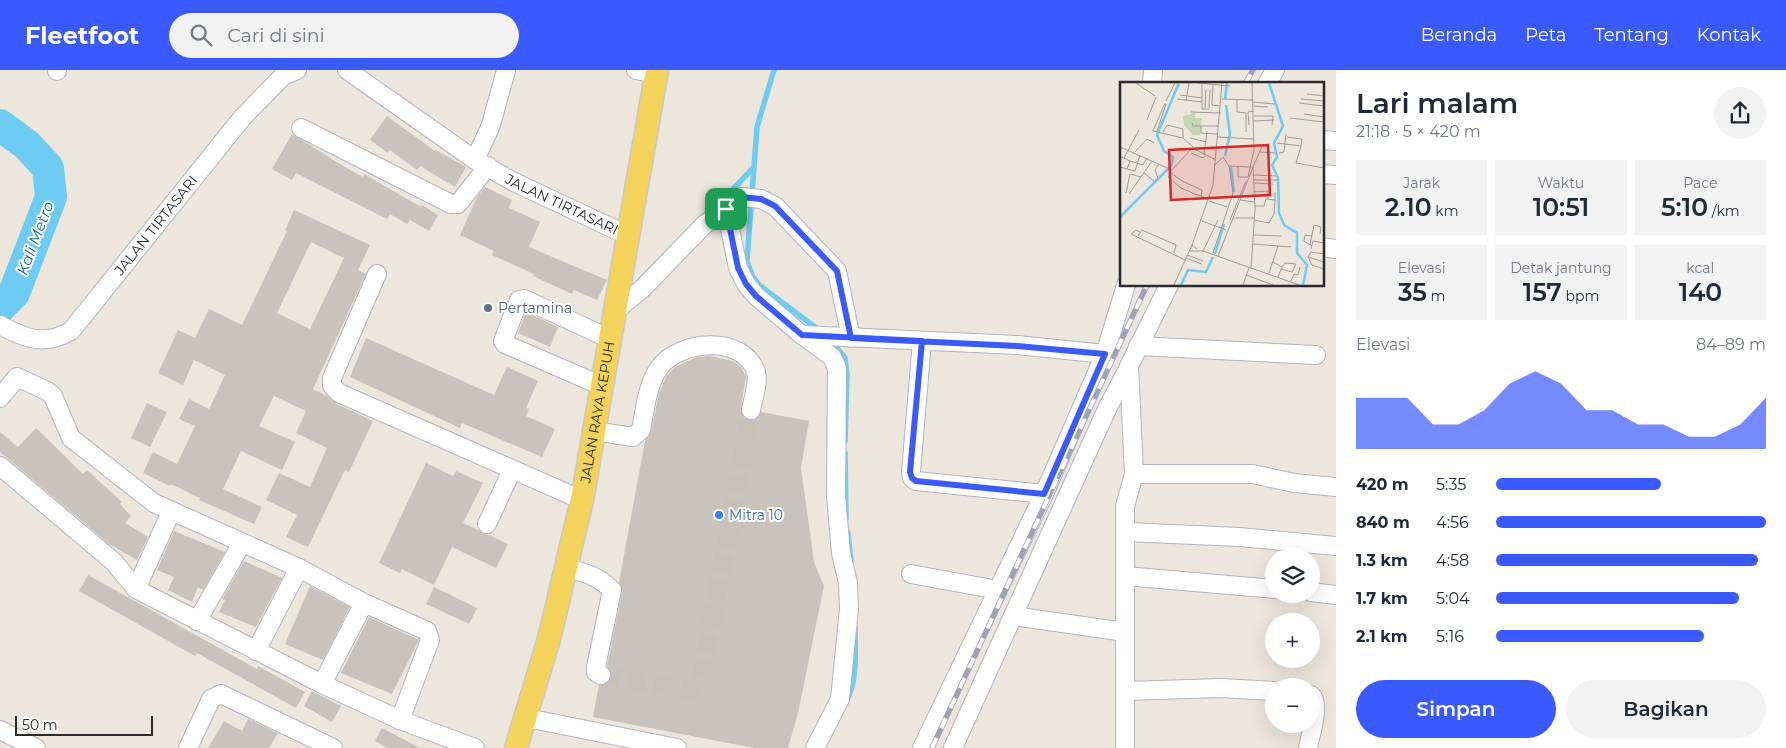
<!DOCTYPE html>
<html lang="id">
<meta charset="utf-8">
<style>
:root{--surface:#fff;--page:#f2f2f3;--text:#1f2937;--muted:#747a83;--accent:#3a5afd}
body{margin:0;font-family:Montserrat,sans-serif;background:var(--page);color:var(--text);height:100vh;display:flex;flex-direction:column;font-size:19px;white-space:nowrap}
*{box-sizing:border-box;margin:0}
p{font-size:16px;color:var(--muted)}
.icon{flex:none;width:28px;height:28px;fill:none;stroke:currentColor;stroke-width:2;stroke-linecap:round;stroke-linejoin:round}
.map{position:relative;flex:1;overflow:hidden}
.panel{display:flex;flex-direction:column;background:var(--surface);width:450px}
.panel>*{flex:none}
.tools{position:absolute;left:1265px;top:478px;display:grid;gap:10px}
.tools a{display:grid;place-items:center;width:55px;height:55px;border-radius:50%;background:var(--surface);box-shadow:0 5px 20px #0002;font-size:25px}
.scale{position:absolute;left:15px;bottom:12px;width:138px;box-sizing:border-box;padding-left:5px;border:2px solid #2b2b2b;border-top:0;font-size:14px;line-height:18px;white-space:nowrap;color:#2b2b2b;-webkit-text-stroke:4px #fff;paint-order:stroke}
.pin{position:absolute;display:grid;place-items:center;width:42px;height:42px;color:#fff;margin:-21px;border-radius:10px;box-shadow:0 2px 8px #0006}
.round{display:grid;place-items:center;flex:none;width:52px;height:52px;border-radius:26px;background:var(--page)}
.headline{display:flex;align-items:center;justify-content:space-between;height:85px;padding:0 20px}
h1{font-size:28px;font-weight:600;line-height:38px}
.figures{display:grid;grid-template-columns:repeat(3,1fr);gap:8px;height:85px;padding:5px 20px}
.figures div{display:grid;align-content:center;border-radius:0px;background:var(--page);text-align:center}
.figures b{font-size:25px;font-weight:600}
.figures small{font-size:14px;font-weight:400}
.figures p{font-size:14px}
.chart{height:140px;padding:10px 20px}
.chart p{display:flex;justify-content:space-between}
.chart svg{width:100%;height:90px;margin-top:5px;fill:var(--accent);opacity:.7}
.cta{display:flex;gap:10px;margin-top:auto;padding:10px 20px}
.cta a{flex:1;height:58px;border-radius:30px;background:var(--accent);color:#fff;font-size:20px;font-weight:600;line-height:58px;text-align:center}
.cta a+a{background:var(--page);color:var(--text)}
ul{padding:0 20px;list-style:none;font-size:16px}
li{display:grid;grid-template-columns:80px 60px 1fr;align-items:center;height:38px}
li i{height:12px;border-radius:6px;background:var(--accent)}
header{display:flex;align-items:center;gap:30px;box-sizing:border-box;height:70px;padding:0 25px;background:var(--accent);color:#fff}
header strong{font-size:24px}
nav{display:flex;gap:28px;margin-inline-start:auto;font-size:18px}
.search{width:350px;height:45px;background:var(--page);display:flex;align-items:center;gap:12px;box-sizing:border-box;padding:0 18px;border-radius:28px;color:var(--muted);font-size:19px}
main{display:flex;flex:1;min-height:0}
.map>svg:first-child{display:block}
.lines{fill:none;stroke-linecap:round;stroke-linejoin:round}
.stream{stroke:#6ecbf1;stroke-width:5.5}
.river{stroke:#6ecbf1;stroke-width:32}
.building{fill:#c8c3bc;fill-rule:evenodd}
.minor-tunnel{stroke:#c6c1b9;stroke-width:18;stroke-dasharray:18 9;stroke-linecap:butt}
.minor-casing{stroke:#b1b3bf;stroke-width:20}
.major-casing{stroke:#c8c8c8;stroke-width:25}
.minor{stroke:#fff;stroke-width:18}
.major{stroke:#f3d35b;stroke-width:22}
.rail-casing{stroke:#9fa2b5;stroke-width:5.5}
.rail{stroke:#fff;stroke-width:4;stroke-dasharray:11;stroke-linecap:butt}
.route-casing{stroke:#fff;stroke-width:10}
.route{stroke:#3a5afd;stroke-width:6}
.service-dot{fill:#5c6f8a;stroke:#fff;stroke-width:2}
.shop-dot{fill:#3f7fe0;stroke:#fff;stroke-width:2}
.labels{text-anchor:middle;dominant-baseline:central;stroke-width:4;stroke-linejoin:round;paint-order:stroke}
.street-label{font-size:14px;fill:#2b2b2b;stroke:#fff}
.service-label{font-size:14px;fill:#4e5e75;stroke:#fff;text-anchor:start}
.shop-label{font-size:14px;fill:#366cbe;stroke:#fff;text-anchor:start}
.water-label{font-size:15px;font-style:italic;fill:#0b699f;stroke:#fff}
.inset-river{fill:none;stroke:#6ecbf1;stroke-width:2.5}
.inset-road{fill:none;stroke:#9f9b96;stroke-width:1}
.view{fill:#d62828;fill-opacity:0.15;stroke:#d62828;stroke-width:2.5}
.inset-edge{fill:none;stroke:#2b2b2b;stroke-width:2.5}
</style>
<header>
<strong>Fleetfoot</strong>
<div class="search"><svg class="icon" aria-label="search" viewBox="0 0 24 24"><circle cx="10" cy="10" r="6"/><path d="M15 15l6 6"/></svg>Cari di sini</div>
<nav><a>Beranda</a><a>Peta</a><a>Tentang</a><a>Kontak</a></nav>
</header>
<main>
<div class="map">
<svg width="1336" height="678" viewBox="0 0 1336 678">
<rect width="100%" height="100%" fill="#ede6dd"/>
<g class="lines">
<g class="stream">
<path d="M774,0L757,57L747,191L752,205L759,215L820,261"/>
<path d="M715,138L753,98"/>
<path d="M831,271L845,288L847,305L845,371"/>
<path d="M845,383L846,449"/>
<path d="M848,463L851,491"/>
<path d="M846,632C858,609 855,582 855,558"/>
</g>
<path class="river" d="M0,55L27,75L48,98L51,127L14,223L0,237"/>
</g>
<g class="building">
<path d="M387,46L435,81L436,80L466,97L455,117L420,96L417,100L390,80L388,83L370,70Z"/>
<path d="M292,64L343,96L363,107L364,104L421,137L422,135L438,145L429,161L410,150L407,154L390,144L387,149L296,103L292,110L272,99Z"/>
<path d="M485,117L512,130L509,138L540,152L529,177L607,210L597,230L574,220L572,224L533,206L534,204L492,185L494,181L460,165L477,127Z"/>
<path d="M294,140L370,175L358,200L366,204L313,319L327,326L337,334L373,351L349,402L345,400L308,477L286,467L297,445L266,430L279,403L310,417L327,378L296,363L306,341L274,326L259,356L295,372L282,400L241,381L223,419L262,437L254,454L199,430L200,428L171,414L170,416L143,403L153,382L177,394L195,356L179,349L189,329L209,339L225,305L194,290L183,315L158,303L178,260L195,268L209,239L242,255L287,161L285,160ZM311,172L344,188L310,259L277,243Z"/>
<path d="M526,242L558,257L550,277L518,263Z"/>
<path d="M366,268L494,325L507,297L538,311L526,338L529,339L526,346L555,359L542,387L462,353L460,358L350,307Z"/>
<path d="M710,286L733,291L741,297L746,306L741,338L744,348L755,350L761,342L809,351L801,398L814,492L824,516L798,643L788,678H754L593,647L599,615L607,614L612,606L607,596L622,522L619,512L645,371L651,362L659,323L667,305L675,297L697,287Z"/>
<path d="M147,333L167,342L150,377L131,368Z"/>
<path d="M36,358L83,404L87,400L122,432L120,434L131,446L125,453L148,467L137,490L109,474L0,382V362L18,377Z"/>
<path d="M426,393L453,406L456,401L483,413L463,453L508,474L496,498L452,477L434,515L402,499L400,503L379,493Z"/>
<path d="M174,461L225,482L203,520L198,517L192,532L168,520L174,507L157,500Z"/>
<path d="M244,491L282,508L256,557L219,542L225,530L222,529Z"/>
<path d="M88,505L257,599L258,596L305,622L296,638L197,583L195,586L79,521Z"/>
<path d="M310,516L350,537L323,590L285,574Z"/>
<path d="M434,517L477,538L469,554L426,534Z"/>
<path d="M369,547L419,570L392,624L341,603Z"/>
<path d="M312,621L341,636L332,652L304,636Z"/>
<path d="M248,649L278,663L269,678H208L224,651L242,661Z"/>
<path d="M382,658L420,678H387L375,671Z"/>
</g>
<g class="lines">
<path class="minor-tunnel" d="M601,605L691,620L700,614L751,340"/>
<g class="minor-casing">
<g id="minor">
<path id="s1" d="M347,0L475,90L514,112L627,165"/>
<path d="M636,0L656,4"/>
<path d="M57,1V0"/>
<path d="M1152,14L1153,0"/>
<path d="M1267,14L1275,0"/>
<path d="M301,58L451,134H458L488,96"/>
<path d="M1322,70L1336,71"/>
<path d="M475,90L491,55L506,0"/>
<path d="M1322,104L1336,105"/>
<path d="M726,139L741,127L761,129L775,136L837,201L851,268"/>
<path d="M1322,177L1336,179"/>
<path d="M377,204L332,308V316L339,323L582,430"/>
<path d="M615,241L642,219L705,154L726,139L738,198L746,214L756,226L802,265L1017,275L1105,284"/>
<path id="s2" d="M0,255C26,269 44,276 71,261L242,48L283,6L297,0"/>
<path d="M802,265L832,287L837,298L836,426L841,483L848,513L849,539L840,629L815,678"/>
<path d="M922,271L911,402L912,408L916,411L1044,424L1105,284L1126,215"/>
<path d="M1138,276L1316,285"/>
<path d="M602,316L505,274L503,271L519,230L524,229L610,269"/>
<path d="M0,328L17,307L47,321L53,326L71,368L154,433L299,498L364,533L427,561L430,570L400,650"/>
<path d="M594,361L633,367L641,360C645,340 647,315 659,298C679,270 743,264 756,302C759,313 753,329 751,340"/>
<path d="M0,396L114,492L136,519L322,614L400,650L475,678"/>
<path d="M1134,404H1253L1294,413L1336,417"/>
<path d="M487,454L512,400"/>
<path d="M1127,462L1239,467L1336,476"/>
<path d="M567,498C586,503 598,506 612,520L596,597V602L601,605"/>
<path d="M911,504L998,520"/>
<path d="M1125,506L1274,519"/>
<path d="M136,519L171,442"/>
<path d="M1311,522L1336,525"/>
<path d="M1013,546L1125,562"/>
<path d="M197,551L242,473"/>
<path d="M256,581L299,498"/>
<path d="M322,614L364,533"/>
<path d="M1126,621L1221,618L1274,621"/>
<path d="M527,648L677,678"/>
<path d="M0,660L36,678"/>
<path d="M188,678L211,629L221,624L333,678"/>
<path d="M922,678L1044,424"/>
<path d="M953,678L1107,339L1129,297"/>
<path d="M1125,678V436L1134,404L1129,296L1169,215"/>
<path d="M1308,678C1310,666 1321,633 1311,625"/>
</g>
</g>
<g class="major-casing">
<g id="major">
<path id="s3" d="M516,678L549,569L582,430L657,0"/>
</g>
</g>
<use href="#minor" class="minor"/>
<use href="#major" class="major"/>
<g class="rail-casing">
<g id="rail">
<path d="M1245,14L1253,0"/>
<path d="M932,678L1147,215"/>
</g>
</g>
<use href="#rail" class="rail"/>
</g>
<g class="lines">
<g class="route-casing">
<path id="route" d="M726,139L738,198L746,214L756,226L802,265L922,271L910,402L912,408L916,411L1044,424L1105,284L1017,276L851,268L837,201L775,136L761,129L741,127L726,139"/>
</g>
<use href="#route" class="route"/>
</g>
<circle class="service-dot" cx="488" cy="238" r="5"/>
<circle class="shop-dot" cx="719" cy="445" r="5"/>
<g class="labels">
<g class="street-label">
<text stroke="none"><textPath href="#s1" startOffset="254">JALAN TIRTASARI</textPath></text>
<text stroke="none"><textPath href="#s2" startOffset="211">JALAN TIRTASARI</textPath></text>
<text stroke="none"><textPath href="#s3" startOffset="346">JALAN RAYA KEPUH</textPath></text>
</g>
<g class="service-label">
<text x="498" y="238">Pertamina</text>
</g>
<g class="shop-label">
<text x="729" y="445">Mitra 10</text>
</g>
<g class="water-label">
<text transform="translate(35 168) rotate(-69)">Kali Metro</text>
</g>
</g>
<g transform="translate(1120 12)">
<rect width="204" height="204" fill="#ede6dd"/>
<path d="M75,31V36H82L80,53H73L64,43L63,34Z" fill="#c4d7b3"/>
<path class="inset-river" d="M149,1L163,44L154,61L157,75L152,83L158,96L159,131L164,143L177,151V171L187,183L183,203M105,17L107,1M105,74L110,52L106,23M111,85L114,110M0,135L51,84L53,75L44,69L37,53L59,1M95,172L104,142M61,203L68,188L86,190L93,175"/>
<path class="inset-road" d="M16,1L35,14M78,1L110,4M82,2V27H89M93,3L92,23L100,24M187,12L204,14M60,13L82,16M57,17L82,20M102,17L133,18M117,17V30L126,31V50M181,17L204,19M46,19L55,1M66,19L69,1M133,20L154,22M45,21L33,49L63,56L73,65M179,21L204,24M133,24L148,25M85,26L86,8M89,26L90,8M71,30L101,31M184,32L204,35M134,34H153L152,43M170,36L204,40M27,38L36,15M134,39L154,38M72,41L73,44H98M129,43L128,30L134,29M81,44V51L97,52M37,49L46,22M43,50L47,43L63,47V56M98,55L134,57M167,55L182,57L181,64M70,56L87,60M157,61L181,64L176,81L204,86M0,65L52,88L72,66L96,78M15,70L27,57L34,61M140,70L155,71M71,71L83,76L85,74M159,71L164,70L166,52M84,73L87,49M0,75L4,76L19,48M4,76L10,79L7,87M10,79L23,83L27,76M95,83L103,75L109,84L132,85M118,84V95H128L134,68L132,1M0,85L15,89L20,73M24,91L35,100L38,96L35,88L39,82M134,93L156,94M134,98H158M134,101L153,102M134,110L148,109V117M6,111L10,92L21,95M9,112L32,79M81,114L82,108L62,99L51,91L48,95L61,106L75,112L81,114L88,117M120,118L135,120M89,119L107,125M135,124H144L146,117L155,118V110M113,136H134M110,138L126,99M134,138L149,141L154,132L155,118M82,139L106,148M20,150L16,148L11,152L65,178M133,153L162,154M18,154L22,148L56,163L54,171M192,154L185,153L184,159L192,164M133,162L171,165M72,163L93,103L102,1M190,163L194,143L201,145L200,152M191,167L193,159L204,161M70,169H83L179,203M83,169L98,138M93,171L113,111L109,84M67,173L83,179M98,174L133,85M188,175L192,183L204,187M188,175L191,170L204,172M188,175L204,180M66,176L82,182M153,180L162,185L158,195M131,186L135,127L133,85L143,62M161,187L172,190L176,182L165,181L162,185M149,191L158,164M126,193L153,203M171,199L174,192L178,193L180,185M54,203L72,163L77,167M123,203L129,186"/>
<path class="view" d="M148,63L150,113L51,118L49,68Z"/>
<rect width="204" height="204" class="inset-edge"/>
</g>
</svg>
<div class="tools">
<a><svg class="icon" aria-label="layers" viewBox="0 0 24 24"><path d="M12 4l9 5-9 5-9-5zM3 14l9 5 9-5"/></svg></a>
<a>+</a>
<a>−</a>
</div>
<div class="scale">50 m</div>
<div class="pin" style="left:726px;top:139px;background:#1e9e55"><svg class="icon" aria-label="arrive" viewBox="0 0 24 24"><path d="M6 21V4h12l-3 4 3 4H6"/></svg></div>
</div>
<section class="panel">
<div class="headline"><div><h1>Lari malam</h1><p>21:18 · 5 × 420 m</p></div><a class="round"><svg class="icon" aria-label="share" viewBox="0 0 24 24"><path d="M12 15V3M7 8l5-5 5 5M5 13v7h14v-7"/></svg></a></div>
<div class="figures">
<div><p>Jarak</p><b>2.10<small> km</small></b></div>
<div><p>Waktu</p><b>10:51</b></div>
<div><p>Pace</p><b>5:10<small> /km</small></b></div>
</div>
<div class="figures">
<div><p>Elevasi</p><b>35<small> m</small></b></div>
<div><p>Detak jantung</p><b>157<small> bpm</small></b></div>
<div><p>kcal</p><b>140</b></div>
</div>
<div class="chart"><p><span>Elevasi</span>84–89 m</p>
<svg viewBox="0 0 160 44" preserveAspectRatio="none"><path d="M0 44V19L10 19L20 19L30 32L40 32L50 25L60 12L70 6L80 12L90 25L100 25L110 32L120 32L130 38L140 38L150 32L160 19V44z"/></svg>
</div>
<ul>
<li><b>420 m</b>5:35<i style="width:61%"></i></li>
<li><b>840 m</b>4:56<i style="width:100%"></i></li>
<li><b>1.3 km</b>4:58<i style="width:97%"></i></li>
<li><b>1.7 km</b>5:04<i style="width:90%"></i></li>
<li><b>2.1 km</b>5:16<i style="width:77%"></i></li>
</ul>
<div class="cta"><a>Simpan</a><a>Bagikan</a></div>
</section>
</main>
